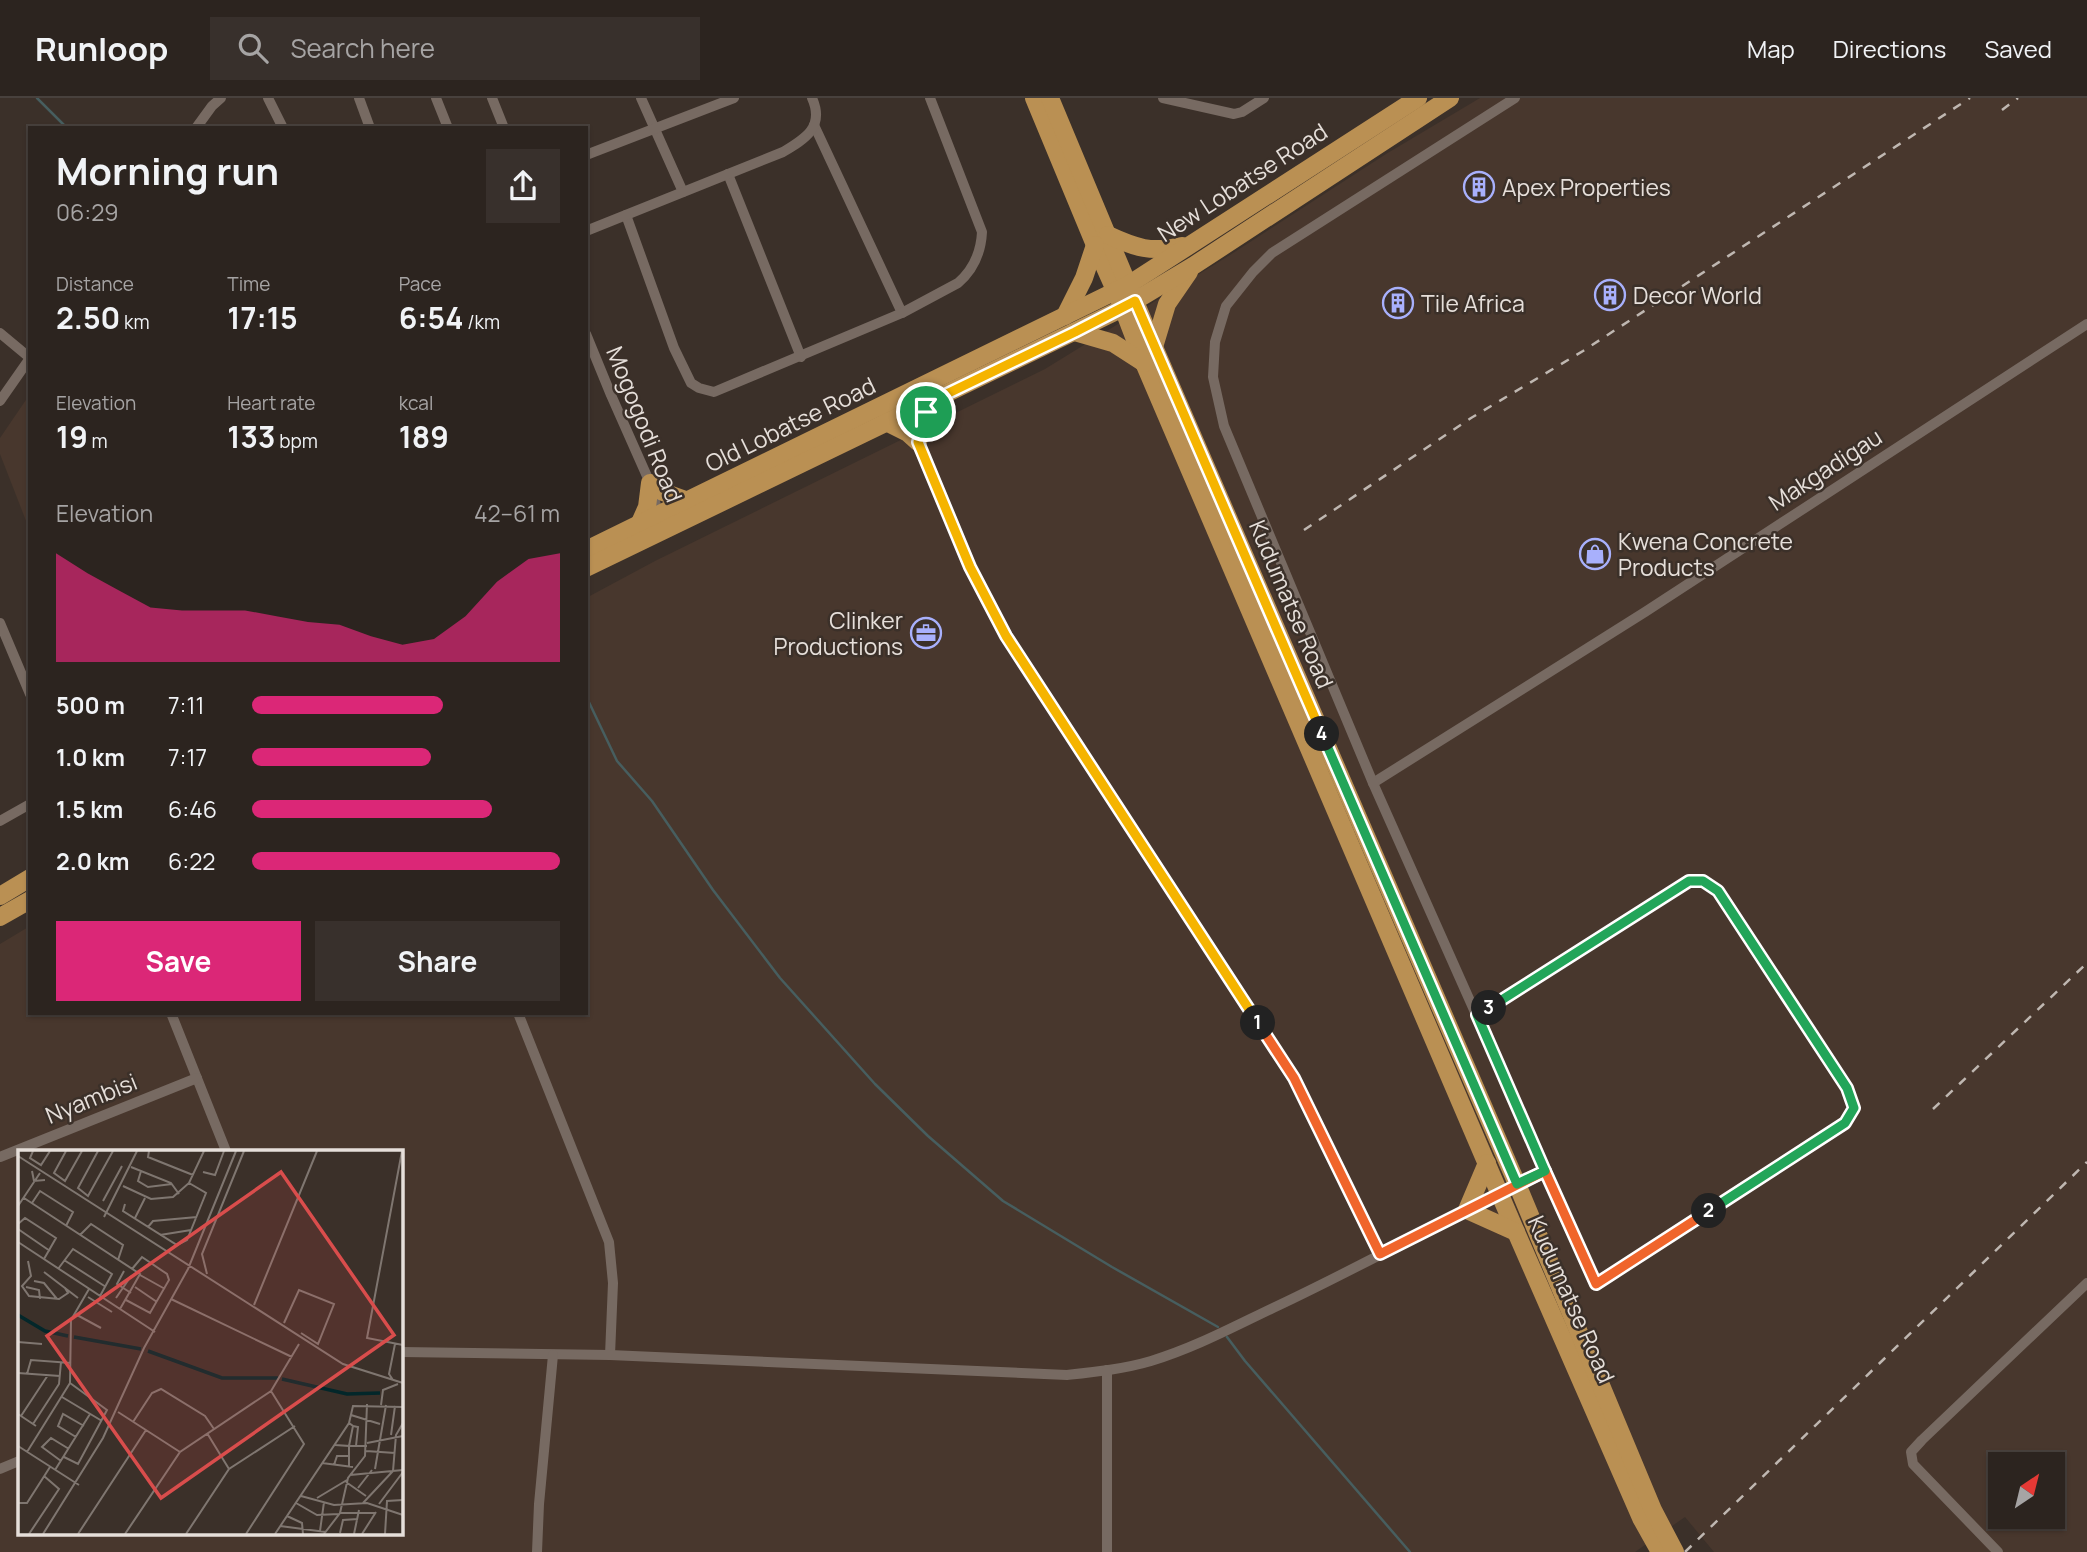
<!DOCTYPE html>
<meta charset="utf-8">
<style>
:root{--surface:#2c241f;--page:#38302c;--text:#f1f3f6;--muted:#a6a4a4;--line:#48413d;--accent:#db2777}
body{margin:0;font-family:Manrope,sans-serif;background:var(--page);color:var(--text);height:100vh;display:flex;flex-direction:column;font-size:26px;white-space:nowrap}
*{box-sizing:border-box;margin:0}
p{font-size:23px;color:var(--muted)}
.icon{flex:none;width:38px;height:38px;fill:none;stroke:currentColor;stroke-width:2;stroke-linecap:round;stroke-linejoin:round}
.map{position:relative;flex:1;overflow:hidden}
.details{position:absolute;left:28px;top:28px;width:560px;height:889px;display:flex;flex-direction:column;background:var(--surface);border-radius:0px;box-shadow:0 2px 5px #0004,0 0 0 2px var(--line)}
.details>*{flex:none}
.needle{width:46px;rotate:35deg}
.tools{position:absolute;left:1988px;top:1354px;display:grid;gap:14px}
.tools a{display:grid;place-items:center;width:77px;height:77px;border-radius:0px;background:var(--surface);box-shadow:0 2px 5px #0004,0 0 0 2px var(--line);font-size:35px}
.pin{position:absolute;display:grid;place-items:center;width:60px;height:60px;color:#fff;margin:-30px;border:4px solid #fff;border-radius:50%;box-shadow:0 2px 7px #0007}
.km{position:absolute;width:35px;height:35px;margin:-18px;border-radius:50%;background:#222;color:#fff;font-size:19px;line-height:35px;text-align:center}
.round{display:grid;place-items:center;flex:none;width:74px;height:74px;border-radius:0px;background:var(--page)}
.summary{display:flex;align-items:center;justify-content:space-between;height:119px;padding:0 28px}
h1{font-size:38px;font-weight:700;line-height:52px}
.metrics{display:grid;grid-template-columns:repeat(3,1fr);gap:10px;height:119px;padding:7px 28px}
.metrics div{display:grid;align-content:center}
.metrics b{font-size:30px;font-weight:700}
.metrics small{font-size:19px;font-weight:400}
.metrics p{font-size:19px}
.chart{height:196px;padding:14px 28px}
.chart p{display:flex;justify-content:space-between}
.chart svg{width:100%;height:126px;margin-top:7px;fill:var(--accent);opacity:.7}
.button{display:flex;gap:14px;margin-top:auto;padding:14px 28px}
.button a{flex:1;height:80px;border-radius:0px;background:var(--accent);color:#fff;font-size:28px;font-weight:700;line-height:80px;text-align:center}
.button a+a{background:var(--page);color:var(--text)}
ul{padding:0 28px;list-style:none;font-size:23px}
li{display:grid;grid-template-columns:112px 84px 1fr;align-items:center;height:52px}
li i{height:18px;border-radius:9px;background:var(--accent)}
header{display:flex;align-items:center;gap:42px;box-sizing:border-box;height:98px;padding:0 35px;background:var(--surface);border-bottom:2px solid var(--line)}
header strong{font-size:33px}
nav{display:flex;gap:38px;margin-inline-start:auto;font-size:24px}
.search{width:490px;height:63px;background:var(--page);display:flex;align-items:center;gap:18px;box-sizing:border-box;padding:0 24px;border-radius:0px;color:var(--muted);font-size:26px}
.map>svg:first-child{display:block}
.built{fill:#48372d;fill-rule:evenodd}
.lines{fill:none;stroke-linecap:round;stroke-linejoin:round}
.stream{stroke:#475e5f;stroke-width:2.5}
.minor{stroke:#776a62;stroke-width:10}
.primary{stroke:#ba9053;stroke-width:18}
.rail{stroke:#bfb7b1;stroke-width:2.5;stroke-dasharray:9 9;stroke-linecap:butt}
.split-1-casing{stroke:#fff;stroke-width:14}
.split-2-casing{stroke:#fff;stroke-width:14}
.split-3-casing{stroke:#fff;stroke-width:14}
.split-4-casing{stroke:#fff;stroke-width:14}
.split-5-casing{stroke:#fff;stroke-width:14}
.split-1{stroke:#f5b400;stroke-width:9}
.split-2{stroke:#f0652b;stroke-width:9}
.split-3{stroke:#22a559;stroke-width:9}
.split-4{stroke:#22a559;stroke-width:9}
.split-5{stroke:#f5b400;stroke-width:9}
.labels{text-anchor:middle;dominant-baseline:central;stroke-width:5;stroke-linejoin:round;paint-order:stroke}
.street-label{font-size:23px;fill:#e6dfda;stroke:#3b3029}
.poi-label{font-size:23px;fill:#e6dfda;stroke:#3b3029;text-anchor:start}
.inset-river{fill:none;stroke:#03272a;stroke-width:3.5}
.inset-road{fill:none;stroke:#7f7670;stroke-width:2}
.view{fill:#d94d4c;fill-opacity:0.15;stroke:#d94d4c;stroke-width:3.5}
.inset-edge{fill:none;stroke:#e6dfda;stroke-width:3.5}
</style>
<header>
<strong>Runloop</strong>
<div class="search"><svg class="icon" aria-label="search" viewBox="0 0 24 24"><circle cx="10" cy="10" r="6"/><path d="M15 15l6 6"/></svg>Search here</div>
<nav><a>Map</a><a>Directions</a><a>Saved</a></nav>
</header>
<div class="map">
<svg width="2087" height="1454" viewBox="0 0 2087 1454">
<rect width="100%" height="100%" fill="#3b3029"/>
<g class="built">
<path d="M1480,0H2087V1454H1714L1685,1419L1635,1454H0V846L30,828V915H586V500L655,463L1045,271L1230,157L1386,56ZM19,1053H401V1435H19ZM2000,1367H2053V1419H2000Z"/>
<path d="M30,296V433L0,356V340Z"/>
</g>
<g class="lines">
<g class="stream">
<path d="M37,0L67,30"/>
<path d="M586,598L617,663L652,703L713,792L780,880L875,986L928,1038L1003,1103L1112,1169L1218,1229"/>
<path d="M1227,1239L1245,1263L1410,1454"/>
</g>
<g class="minor">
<path d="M268,0L283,30"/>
<path d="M359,0L370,30"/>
<path d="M436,0L448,30"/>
<path d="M492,0L504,30"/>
<path d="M641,0L683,94"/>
<path d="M1163,0L1234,16L1242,14L1264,0"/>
<path d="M814,27L902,215"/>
<path d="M196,30L212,8L221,0"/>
<path d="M586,57L734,0"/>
<path d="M728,76L801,259"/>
<path d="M626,117L674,250L691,285L699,290L714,294L902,215L958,185C973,172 981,154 982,134L930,0"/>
<path d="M586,133L783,54C805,41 825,29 812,0"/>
<path d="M0,235L30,260"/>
<path d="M586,236L611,297L650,385L660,422"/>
<path d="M0,303L30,260"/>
<path d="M904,310L970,469L1006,538L1294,980L1380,1156"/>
<path d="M0,525L30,596"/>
<path d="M1373,685L1645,514L2087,226"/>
<path d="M0,723L30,706"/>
<path d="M171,915L226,1053"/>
<path d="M518,915L609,1144L613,1185L610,1257"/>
<path d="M1477,917L1669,794C1692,781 1695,777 1718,793L1847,991L1854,1010L1845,1025L1596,1186L1373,685L1224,328L1213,279L1215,244L1226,208L1253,174L1272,155L1515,0"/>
<path d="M0,1059L197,980"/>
<path d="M401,1254L610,1257L1067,1277C1095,1274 1124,1271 1151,1263C1194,1250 1233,1229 1273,1210C1365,1167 1453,1117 1544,1073"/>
<path d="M0,1371L19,1363"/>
<path d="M537,1454L539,1406L553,1257"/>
<path d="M1107,1454V1272"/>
<path d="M1998,1454L1913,1366L1911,1354L1922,1342L2087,1185"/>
</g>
<g class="primary">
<path d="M1034,0L1095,147L1123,210L1144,265L1516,1134L1641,1420L1660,1454"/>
<path d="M1050,0L1154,249L1517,1086L1653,1412L1675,1454"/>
<path d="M1108,137C1136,150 1151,155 1182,148"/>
<path d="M1065,218L1084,180L1095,147"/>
<path d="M1075,234L1113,245L1144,265"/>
<path d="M1154,249L1167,206L1189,174"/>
<path d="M886,324L908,335L918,344L926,314L932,303"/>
<path d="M639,427L647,409L650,385L663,394L688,403"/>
<path d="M586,452L1128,187L1418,0"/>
<path d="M586,470L1123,210L1193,168L1450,0"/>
<path d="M0,798L30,780"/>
<path d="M0,819L30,802"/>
<path d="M1487,1065L1467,1112L1516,1134"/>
</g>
<g class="rail">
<path d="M2002,12L2018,0"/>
<path d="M1304,432L1471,320L1583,253L1970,0"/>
<path d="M1933,1011L2087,865"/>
<path d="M1685,1454L2087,1064"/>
</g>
</g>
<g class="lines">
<g class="split-1-casing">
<path id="split-1" d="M926,314L918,344L970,469L1006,538L1258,925"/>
</g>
<g class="split-2-casing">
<path id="split-2" d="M1258,925L1294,980L1380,1156L1545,1073L1596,1186L1709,1113"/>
</g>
<g class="split-3-casing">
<path id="split-3" d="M1489,910L1689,783H1703L1718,793L1847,990L1854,1010L1845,1025L1709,1113"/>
</g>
<g class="split-4-casing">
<path id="split-4" d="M1322,636L1517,1086L1545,1073L1477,917L1489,910"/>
</g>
<g class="split-5-casing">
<path id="split-5" d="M926,314L932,303L1075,234L1135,203L1322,636"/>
</g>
<use href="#split-1" class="split-1"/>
<use href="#split-2" class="split-2"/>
<use href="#split-3" class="split-3"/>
<use href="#split-4" class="split-4"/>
<use href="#split-5" class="split-5"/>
</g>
<defs>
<g id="building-ring" transform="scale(1.575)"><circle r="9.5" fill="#3b3029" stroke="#a8b0fc" stroke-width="1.5"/><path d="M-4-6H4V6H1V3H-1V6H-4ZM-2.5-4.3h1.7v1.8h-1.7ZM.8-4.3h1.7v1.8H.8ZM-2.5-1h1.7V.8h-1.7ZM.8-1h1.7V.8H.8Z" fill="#a8b0fc"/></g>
<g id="shop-ring" transform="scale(1.575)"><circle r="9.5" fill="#3b3029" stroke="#a8b0fc" stroke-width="1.5"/><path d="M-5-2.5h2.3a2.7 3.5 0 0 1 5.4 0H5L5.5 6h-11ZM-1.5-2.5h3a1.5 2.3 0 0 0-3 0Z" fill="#a8b0fc"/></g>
<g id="office-ring" transform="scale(1.575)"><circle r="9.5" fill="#3b3029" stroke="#a8b0fc" stroke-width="1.5"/><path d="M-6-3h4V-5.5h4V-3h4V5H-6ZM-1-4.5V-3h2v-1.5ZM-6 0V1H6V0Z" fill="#a8b0fc"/></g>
</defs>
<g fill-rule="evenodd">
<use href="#building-ring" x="1479" y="89"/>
<use href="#building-ring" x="1610" y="197"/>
<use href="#building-ring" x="1398" y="205"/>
<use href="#shop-ring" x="1595" y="456"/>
<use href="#office-ring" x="926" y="535"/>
</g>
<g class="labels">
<g class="street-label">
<text transform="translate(1242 84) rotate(-33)">New Lobatse Road</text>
<text transform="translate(645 326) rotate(68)">Mogogodi Road</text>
<text transform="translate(790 326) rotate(-26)">Old Lobatse Road</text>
<text transform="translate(1825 371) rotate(-33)">Makgadigau</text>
<text transform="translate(1292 506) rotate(67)">Kudumatse Road</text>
<text transform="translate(91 1000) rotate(-22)">Nyambisi</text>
<text transform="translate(1572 1201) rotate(66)">Kudumatse Road</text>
</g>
<g class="poi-label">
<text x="1502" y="89">Apex Properties</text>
<text x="1633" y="197">Decor World</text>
<text x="1421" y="205">Tile Africa</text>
<text x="1618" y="443">Kwena Concrete<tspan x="1618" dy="26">Products</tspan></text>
<text x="903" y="522" text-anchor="end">Clinker<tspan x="903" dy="26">Productions</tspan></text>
</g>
</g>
<g transform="translate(18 1052)">
<rect width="385" height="385" fill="#3b3029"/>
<path class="inset-river" d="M0,165L27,181L50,186M56,187L123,199M130,201L204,228H260M264,229L329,244L362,243"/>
<path class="inset-road" d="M15,1L12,8L23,15L32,1M48,1L36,23L47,31L64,1M80,1L60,38L70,46L95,1M131,1L130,7L175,25M384,1L349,188L385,195M0,6L325,214L385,233M113,17L153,33L161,44M14,21L16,31L27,30M123,21L120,31L130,37L154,34M185,22L197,25L206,1M105,36L133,49L155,47L171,33L186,1M6,48L122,124L102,159M85,51L104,16M14,53L22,41L55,62L48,76M107,54L105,61L159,95L169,90L188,43L171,33M0,56L22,23M86,67L119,1M117,68L127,48M0,74L7,68L38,88L26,109M130,77L135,71L179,67M0,79L32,101M62,85L73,74L105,95L100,110M142,85L173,80M0,92L137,182M46,110L88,137M10,111L13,126L4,136L11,146L41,149L50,143L47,138M40,119L55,99L94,124L82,146M106,121L99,134L113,143M26,122L60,148M189,124L184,104L226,1M122,125L147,139M16,131L26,133L39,149M8,137L21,140L22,149M117,137L139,152M70,147L94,162M98,148L113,126M153,149L274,207M108,150L132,163L151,130L149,124L124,107L114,119M236,155L299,1M59,165L83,178M266,173L281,140L316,154L300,194L283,183M0,192L24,194M0,223L42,226M9,224L13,210L53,213M375,230L371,224L377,194M44,247L84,271M363,255L365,240L380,234M100,262L162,302M0,264L18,276M333,265L362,274M3,266L30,225M115,272L134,243L143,239L187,266L196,279M331,273L335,276L331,296H349M15,274L41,234L43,212M335,276L340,277L338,296M189,283L211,319M373,285L377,256M58,287L40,276L45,264L66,276M349,293L385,286M317,295L331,296V317M0,296L61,335M348,301L377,303M9,302L52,233L53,170L71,139M46,307L60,314L89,260L52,233M43,311L24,297L33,288L51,299M304,313L335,317M316,315L319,306H331M357,319L368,255M37,320L72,264M332,325L385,320M328,332L348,346M340,338L354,320M283,346L316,355L349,353L385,365M299,348L329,330M0,353H9L32,317M278,353L299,365L321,364M345,353L375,321L378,285L385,273M361,354L385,322M322,363H357M269,366L284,373L285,384M262,376L308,382M302,381L306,352M322,383L325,370L340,369M11,384L41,339L26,326M25,384L85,288L126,198L170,119L218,1M60,384L128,280M107,384L162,302L253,241L281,194M168,384L211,319L277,276M228,384L286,294L253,241M257,384L331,273L335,256L385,257M306,384L322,363L330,328L347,306L349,254M336,384L341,360M344,384L358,362M367,384L369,351L385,350"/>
<path class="view" d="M263,22L376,185L143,348L29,186Z"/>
<rect width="385" height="385" class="inset-edge"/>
</g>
</svg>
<div class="tools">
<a><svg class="needle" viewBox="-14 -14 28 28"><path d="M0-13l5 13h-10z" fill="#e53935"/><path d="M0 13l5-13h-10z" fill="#a6a4a4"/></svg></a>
</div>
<div class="pin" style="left:926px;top:314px;background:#1e9e55"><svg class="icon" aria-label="arrive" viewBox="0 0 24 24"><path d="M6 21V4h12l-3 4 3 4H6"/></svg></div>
<b class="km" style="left:1258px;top:925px">1</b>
<b class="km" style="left:1709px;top:1113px">2</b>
<b class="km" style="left:1489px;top:910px">3</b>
<b class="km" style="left:1322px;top:636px">4</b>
<section class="details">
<div class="summary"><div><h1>Morning run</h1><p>06:29</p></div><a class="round"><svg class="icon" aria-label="share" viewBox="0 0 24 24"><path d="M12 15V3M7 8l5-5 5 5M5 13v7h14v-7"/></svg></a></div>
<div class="metrics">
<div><p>Distance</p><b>2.50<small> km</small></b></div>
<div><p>Time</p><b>17:15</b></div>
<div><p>Pace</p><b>6:54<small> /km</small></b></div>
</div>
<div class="metrics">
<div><p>Elevation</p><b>19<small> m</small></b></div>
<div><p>Heart rate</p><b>133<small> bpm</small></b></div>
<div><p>kcal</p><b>189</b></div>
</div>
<div class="chart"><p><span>Elevation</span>42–61 m</p>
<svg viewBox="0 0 160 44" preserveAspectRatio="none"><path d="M0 44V6L10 13L20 19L30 25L40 26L50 26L60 26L70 28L80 30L90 31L100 35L110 38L120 36L130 28L140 16L150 8L160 6V44z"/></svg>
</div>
<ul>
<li><b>500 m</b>7:11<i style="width:62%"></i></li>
<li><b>1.0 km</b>7:17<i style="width:58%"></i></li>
<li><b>1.5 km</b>6:46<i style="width:78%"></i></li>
<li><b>2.0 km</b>6:22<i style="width:100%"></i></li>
</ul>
<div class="button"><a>Save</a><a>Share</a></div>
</section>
</div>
